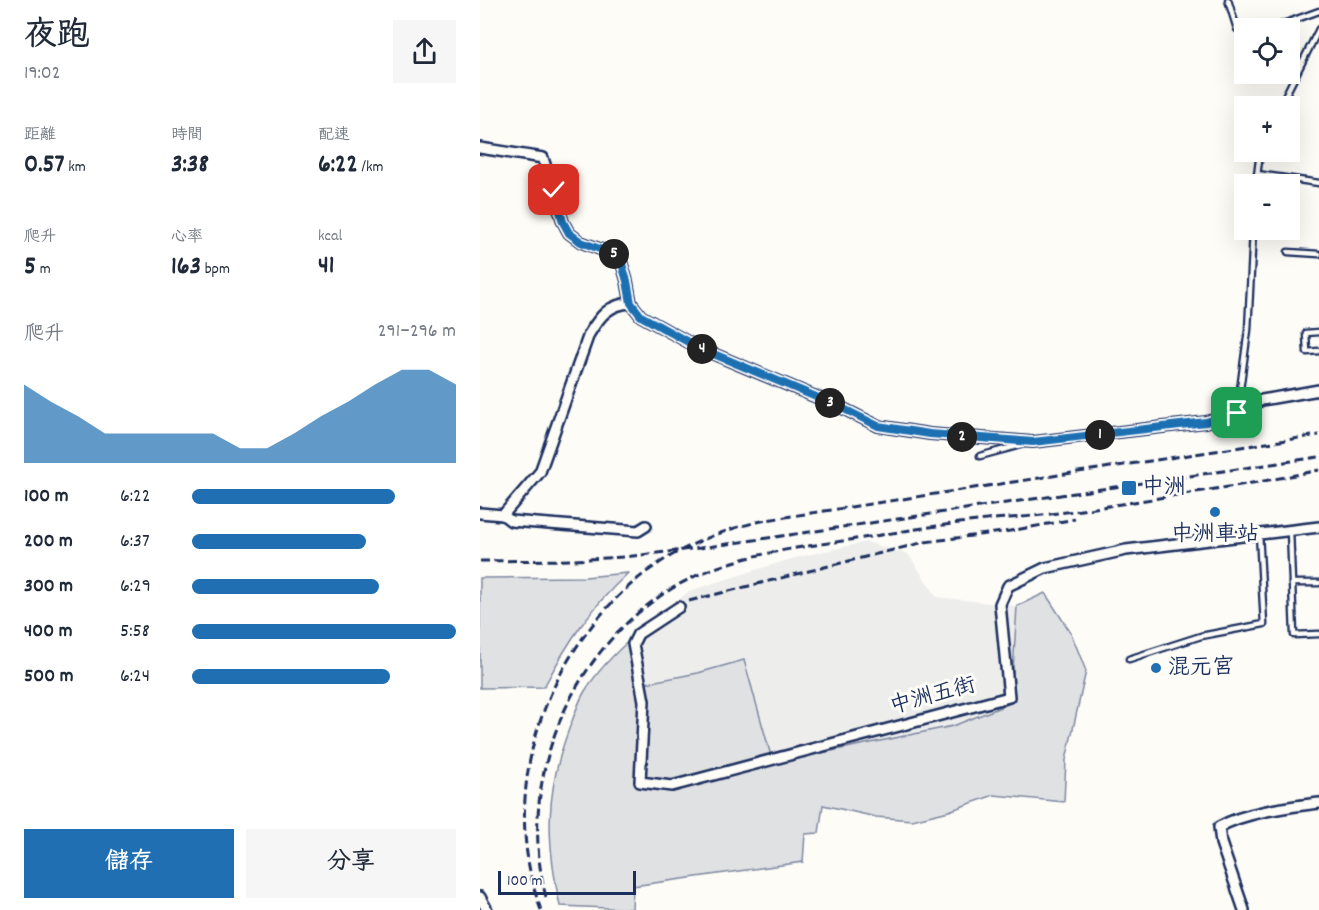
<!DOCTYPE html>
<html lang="zh-TW">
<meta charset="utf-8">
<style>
:root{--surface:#fff;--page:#f6f6f7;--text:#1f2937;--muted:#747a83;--accent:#1f6fb2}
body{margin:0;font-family:Dekko,"LXGW WenKai TC",sans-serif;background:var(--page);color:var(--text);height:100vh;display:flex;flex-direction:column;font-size:22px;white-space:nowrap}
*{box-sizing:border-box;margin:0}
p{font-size:20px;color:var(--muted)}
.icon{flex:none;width:33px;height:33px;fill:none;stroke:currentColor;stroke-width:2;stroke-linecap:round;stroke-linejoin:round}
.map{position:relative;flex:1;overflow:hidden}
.drawer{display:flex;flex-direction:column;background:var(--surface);width:480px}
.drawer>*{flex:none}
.fabs{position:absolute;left:754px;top:18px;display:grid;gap:12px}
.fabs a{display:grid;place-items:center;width:66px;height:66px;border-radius:0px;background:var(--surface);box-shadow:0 6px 24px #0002;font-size:30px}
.scale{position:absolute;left:18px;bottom:15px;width:138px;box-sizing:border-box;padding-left:6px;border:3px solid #1b2f5e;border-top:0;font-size:16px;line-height:21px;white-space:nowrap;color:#1b2f5e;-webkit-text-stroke:4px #fdfcf7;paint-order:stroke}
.pin{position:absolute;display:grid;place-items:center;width:51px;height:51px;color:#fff;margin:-26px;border-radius:12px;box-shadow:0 3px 9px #0006}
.km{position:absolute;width:30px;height:30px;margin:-15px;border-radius:50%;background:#222;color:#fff;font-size:16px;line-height:30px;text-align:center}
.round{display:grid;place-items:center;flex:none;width:63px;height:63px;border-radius:0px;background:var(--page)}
.head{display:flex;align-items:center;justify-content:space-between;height:102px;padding:0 24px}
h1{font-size:33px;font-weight:800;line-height:45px}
.figures{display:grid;grid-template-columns:repeat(3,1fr);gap:9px;height:102px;padding:6px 24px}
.figures div{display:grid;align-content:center}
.figures b{font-size:26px;font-weight:800}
.figures small{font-size:16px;font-weight:400}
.figures p{font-size:16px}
.chart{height:168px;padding:12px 24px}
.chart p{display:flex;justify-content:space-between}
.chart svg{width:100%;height:108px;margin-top:6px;fill:var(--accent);opacity:.7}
.action{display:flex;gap:12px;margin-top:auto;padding:12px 24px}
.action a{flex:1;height:69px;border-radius:0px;background:var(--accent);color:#fff;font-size:24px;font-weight:800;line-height:69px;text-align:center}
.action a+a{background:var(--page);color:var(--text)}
ul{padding:0 24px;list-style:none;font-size:20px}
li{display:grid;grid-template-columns:96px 72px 1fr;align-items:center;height:45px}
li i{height:15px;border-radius:8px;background:var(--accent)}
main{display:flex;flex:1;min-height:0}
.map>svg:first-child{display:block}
.built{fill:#edeeec}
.green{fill:#e0e1e3;stroke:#7e88a0;stroke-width:1.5}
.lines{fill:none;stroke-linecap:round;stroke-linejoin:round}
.lane-casing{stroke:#1b2f5e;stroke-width:9}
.street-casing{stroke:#1b2f5e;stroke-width:14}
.lane{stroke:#fdfcf7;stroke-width:4.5}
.street{stroke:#fdfcf7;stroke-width:9}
.rail{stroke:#1b2f5e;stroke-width:3;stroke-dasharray:9 4.5;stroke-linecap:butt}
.route-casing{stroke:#fff;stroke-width:12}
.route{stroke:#1f6fb2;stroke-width:8}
.poi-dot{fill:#1f6fb2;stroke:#fdfcf7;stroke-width:2}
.labels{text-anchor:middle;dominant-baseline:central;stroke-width:6;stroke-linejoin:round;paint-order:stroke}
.poi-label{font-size:22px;fill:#1b2f5e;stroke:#fdfcf7;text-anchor:start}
.street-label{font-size:22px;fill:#1b2f5e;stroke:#fdfcf7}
</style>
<main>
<section class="drawer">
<div class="head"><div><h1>夜跑</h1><p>19:02</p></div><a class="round"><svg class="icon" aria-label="share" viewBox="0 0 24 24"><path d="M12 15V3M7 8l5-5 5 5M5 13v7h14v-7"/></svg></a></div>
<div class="figures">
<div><p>距離</p><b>0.57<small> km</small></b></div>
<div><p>時間</p><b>3:38</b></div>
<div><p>配速</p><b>6:22<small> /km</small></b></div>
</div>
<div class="figures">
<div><p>爬升</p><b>5<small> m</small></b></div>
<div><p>心率</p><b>163<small> bpm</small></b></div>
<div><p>kcal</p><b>41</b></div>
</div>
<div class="chart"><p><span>爬升</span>291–296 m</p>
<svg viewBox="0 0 160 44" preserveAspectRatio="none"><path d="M0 44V12L10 19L20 25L30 32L40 32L50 32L60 32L70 32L80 38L90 38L100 32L110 25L120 19L130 12L140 6L150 6L160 12V44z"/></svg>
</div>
<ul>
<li><b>100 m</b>6:22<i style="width:77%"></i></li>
<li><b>200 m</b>6:37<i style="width:66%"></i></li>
<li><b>300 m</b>6:29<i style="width:71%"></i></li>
<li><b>400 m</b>5:58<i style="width:100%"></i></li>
<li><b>500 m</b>6:24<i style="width:75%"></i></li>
</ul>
<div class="action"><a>儲存</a><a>分享</a></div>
</section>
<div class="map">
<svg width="839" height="910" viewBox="0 0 839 910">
<rect width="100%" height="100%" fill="#fdfcf7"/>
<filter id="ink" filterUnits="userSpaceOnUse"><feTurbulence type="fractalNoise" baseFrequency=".0167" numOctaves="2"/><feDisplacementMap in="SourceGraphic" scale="12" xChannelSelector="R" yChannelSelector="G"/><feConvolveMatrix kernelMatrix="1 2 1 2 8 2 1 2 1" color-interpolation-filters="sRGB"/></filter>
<g filter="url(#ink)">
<path class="built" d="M386,542L428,554L457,597L537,606L531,703L473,726L293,763L264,661L218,673L166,683L154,636L209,591L314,558Z"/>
<g class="green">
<path d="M148,573C109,610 89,640 64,687L0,688V578L105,577Z"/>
<path d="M565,593L591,633L606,671L586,760L584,802L514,795L469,811L432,820L396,817L343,805L339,833L325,834L323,862L153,886L152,909L80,906C66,840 65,793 89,729C94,717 98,702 105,691C118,670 136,652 154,636L166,683L218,673L264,660L293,763L473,726L531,703L537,606Z"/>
</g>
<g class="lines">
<g class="lane-casing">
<g id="lane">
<path d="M748,0L757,29L765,34"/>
<path d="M792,28L839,11"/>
<path d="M800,106L839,29"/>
<path d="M777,174L839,183"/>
<path d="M776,184L780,152"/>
<path d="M808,252L839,254"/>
<path d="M839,332L826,333L827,352L839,351"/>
<path d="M757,412L768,330L773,230"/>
<path d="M500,456L544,444"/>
<path d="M810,530L814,635L839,634"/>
<path d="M812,583H839"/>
<path d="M649,659L721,636L784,624L779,533"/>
</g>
</g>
<g class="street-casing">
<g id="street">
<path d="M0,148L63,158L83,222L89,233L101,242L133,254L142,264L147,281L151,303L161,316L217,347L360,407L398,426L450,434L553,442L726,422L757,413L782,400L839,390"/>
<path d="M0,513L23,515L60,472L109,334C120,316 129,304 151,303"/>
<path d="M23,515L31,521L158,531L166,526"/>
<path d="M199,607L158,634L153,644L164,701L160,782L192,786L529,697L520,604L528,586L565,568L646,550L839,527"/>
<path d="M0,897L7,910"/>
<path d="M764,910L741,843L739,827C765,812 808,807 839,803"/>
</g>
</g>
<use href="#lane" class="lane"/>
<use href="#street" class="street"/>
<g class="rail">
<path d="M0,561L93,560L144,557L220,548L839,457"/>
<path d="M209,601L445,542L530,531L595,519"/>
<path d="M66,897C33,771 100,627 220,574C273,551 333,546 389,537C428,530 467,524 506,520C521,518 536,518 552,516C602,511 653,502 703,494C749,487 794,480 839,470"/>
<path d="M61,910C18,793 62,660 155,581C192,550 239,530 286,520L839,435"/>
</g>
</g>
</g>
<g class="lines" filter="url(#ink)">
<g class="route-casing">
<path id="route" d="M74,190L83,222L89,233L101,242L133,254L142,264L147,281L151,303L161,316L217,347L360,407L398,426L450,434L553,442L726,422L757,413"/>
</g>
<use href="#route" class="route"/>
</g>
<g class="poi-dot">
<rect x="641" y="480" width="16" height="16" rx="3"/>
<circle cx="735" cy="512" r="6"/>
<circle cx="676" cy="668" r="6"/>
</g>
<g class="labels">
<g class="poi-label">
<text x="662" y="488">中洲</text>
<text x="735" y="535" text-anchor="middle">中洲車站</text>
<text x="688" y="668">混元宮</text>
</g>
<g class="street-label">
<text transform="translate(453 697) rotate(-15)">中洲五街</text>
</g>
</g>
</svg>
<div class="fabs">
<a><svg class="icon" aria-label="locate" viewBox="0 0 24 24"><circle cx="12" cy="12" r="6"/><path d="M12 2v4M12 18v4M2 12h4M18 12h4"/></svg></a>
<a>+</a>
<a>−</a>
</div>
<div class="scale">100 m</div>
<div class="pin" style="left:757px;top:413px;background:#1e9e55"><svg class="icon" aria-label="arrive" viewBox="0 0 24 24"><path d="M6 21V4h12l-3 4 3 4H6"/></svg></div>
<div class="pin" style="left:74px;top:190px;background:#d93025"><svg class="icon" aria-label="check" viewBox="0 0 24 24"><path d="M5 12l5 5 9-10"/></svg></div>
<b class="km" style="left:620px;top:435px">1</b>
<b class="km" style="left:482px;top:437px">2</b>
<b class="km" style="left:350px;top:403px">3</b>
<b class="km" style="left:222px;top:349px">4</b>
<b class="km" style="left:134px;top:254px">5</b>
</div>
</main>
